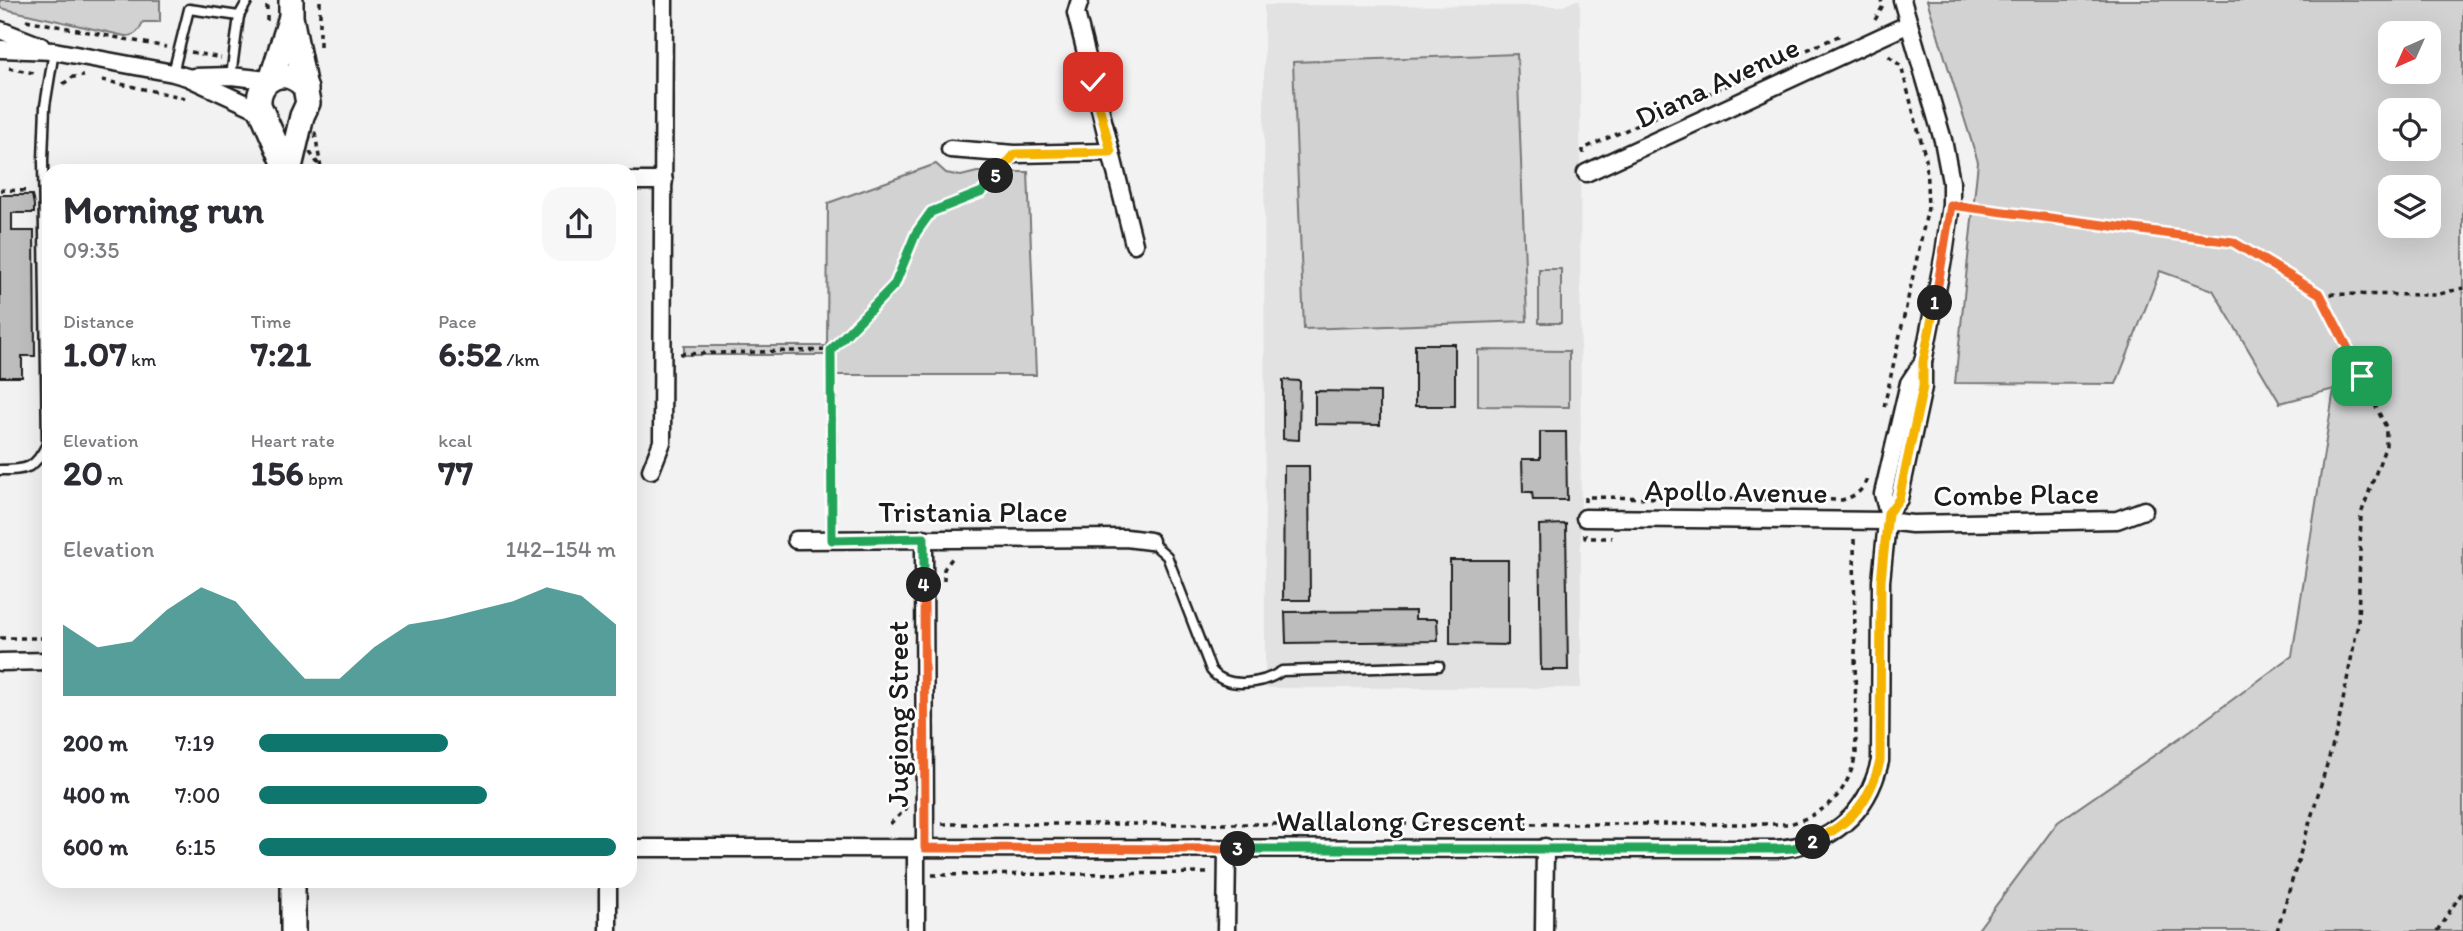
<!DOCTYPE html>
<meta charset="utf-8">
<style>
:root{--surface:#fff;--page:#f7f7f7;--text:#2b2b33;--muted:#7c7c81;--accent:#0f766e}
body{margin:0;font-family:Itim,sans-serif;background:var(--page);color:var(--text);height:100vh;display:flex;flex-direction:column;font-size:26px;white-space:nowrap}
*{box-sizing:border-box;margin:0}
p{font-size:23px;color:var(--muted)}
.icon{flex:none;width:38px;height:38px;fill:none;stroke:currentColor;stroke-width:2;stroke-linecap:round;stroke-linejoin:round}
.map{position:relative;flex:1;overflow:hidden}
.panel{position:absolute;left:42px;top:164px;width:595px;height:724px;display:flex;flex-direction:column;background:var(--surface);border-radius:21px;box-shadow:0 7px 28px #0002}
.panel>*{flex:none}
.needle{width:46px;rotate:225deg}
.controls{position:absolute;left:2378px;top:21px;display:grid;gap:14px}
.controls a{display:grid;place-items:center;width:63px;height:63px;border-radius:14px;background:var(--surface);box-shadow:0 7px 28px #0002;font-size:35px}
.pin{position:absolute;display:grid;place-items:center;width:60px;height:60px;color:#fff;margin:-30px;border-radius:14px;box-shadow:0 4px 10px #0006}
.km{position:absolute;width:35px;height:35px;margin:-18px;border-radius:50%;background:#222;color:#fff;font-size:19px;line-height:35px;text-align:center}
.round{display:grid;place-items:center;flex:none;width:74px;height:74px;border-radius:21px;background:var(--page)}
.overview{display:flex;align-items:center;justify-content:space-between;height:119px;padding:0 21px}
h1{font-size:38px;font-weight:800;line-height:52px}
.stats{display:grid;grid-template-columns:repeat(3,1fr);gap:10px;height:119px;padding:7px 21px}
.stats div{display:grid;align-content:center}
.stats b{font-size:35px;font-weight:800}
.stats small{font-size:19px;font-weight:400}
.stats p{font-size:19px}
.chart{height:196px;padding:14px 21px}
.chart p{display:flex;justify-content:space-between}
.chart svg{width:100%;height:126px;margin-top:7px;fill:var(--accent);opacity:.7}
ul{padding:0 21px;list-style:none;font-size:23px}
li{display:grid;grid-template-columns:112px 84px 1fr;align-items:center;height:52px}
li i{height:18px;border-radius:9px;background:var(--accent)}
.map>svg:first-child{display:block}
.built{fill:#e2e2e2}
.green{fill:#d2d2d2;stroke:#777;stroke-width:2;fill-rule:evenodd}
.building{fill:#bdbdbd;stroke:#1c1c1c;stroke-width:2}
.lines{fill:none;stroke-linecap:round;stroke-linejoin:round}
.service-casing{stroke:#1c1c1c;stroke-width:13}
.minor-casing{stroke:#1c1c1c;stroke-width:21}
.secondary-casing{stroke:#1c1c1c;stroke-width:28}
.path{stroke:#1c1c1c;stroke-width:3.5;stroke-dasharray:5 5;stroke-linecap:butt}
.service{stroke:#fff;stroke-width:8}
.minor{stroke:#fff;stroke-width:16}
.secondary{stroke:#fff;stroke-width:23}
.split-1-casing{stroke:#fff;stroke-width:14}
.split-2-casing{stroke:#fff;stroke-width:14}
.split-3-casing{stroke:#fff;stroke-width:14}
.split-4-casing{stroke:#fff;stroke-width:14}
.split-5-casing{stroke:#fff;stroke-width:14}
.split-6-casing{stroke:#fff;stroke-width:14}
.split-1{stroke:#f0652b;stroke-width:9}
.split-2{stroke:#f5b400;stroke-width:9}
.split-3{stroke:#22a559;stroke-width:9}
.split-4{stroke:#f0652b;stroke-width:9}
.split-5{stroke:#22a559;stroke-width:9}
.split-6{stroke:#f5b400;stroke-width:9}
.labels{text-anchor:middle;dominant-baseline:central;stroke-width:5;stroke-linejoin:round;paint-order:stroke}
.street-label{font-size:30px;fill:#1c1c1c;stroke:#fff}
</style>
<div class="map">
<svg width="2463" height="931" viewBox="0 0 2463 931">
<rect width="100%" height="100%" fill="#f2f2f2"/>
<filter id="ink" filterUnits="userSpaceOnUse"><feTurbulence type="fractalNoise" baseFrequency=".0143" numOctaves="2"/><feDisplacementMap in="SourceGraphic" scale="14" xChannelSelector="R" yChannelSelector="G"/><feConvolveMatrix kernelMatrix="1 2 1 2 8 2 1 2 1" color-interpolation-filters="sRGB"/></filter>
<g filter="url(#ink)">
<path class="built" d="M1576,0H1580L1581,688H1265L1264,5L1563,6Z"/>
<g class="green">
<path d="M0,0H160V22H143C139,31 136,36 125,36L0,8Z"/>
<path d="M1927,0H2463V931H1977L2058,822L2191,730L2292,656L2334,389L2280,403L2213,290L2160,271L2116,384L1955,383L1978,162ZM2390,33H2429V72H2390ZM2390,110H2429V149H2390ZM2390,187H2429V226H2390Z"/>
<path d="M1517,54L1527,321L1304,329L1293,62Z"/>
<path d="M936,164L946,173L961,176L977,172H1028L1036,375H836L837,520H828L827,355H684V346H827L828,203Z"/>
<rect x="1539" y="269" width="22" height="54"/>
<path d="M1478,350L1569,351V407L1478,406Z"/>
</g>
<g class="building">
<path d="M0,195H32L34,205V213H12V231H34L35,356H22V377H0Z"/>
<rect x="1415" y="344" width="40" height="62"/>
<path d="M1283,380L1300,381L1299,440L1283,439Z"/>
<path d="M1315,391L1380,392V425L1315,424Z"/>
<path d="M1540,432H1566L1567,500H1533L1532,492H1523L1522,459H1540Z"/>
<path d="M1284,466H1309L1310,600H1283Z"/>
<path d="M1566,524L1568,670H1541L1539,525Z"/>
<path d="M1450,560H1508V645L1450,644Z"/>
<path d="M1415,611V619H1437L1438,641L1286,643L1285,612Z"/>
</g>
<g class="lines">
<g class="service-casing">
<g id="service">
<path d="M173,73L189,9L239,16L248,0"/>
<path d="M231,76L239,16"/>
<path d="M0,470C27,470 35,469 47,444L43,160L45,106L54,51"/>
<path d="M1150,541L1167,556L1211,670C1226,690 1263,684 1282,671L1439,666"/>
</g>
</g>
<g class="minor-casing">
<g id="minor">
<path d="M1080,0L1076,13L1134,244"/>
<path d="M0,30L41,46"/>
<path d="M0,49L54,51L173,73L187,77L261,111"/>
<path d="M193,77L231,76L267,80"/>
<path d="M950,149L1015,154L1111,152"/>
<path d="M1586,173L1909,24"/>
<path d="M630,181H664"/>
<path d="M651,470L662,442L664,0"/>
<path d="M1888,513L1899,499L1923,387V362L1944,254L1951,205V182L1943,140L1902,0"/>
<path d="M1585,518L1887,521L1912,524L2117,520L2144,510"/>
<path d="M924,538L925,848"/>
<path d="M796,540L1126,538L1150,541"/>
<path d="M0,662L49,661"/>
<path d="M630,848L1776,849C1831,845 1867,815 1880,761L1881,581L1888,513L1883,494L1909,383L1923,362"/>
<path d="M916,848V931"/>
<path d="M608,882V931"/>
<path d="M1226,931L1227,849"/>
<path d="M1544,931L1545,847"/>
</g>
</g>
<g class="secondary-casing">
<g id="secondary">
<path d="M272,77L290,20"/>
<path d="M288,172L259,105C257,76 289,65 306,89"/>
<path d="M289,172L302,116L308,103L291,17V0"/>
<path d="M293,882V931"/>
</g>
</g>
<g class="path">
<path d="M26,20L166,47"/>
<path d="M1875,20L1883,6L1881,0"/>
<path d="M267,21V0"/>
<path d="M320,46V0"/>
<path d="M191,52L221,58"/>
<path d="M9,68L34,73"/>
<path d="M102,80L190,99"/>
<path d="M63,84L73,77L84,76"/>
<path d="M315,133L321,168L304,144Z"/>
<path d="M1583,154V149L1843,34"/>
<path d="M0,190L29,191"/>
<path d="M1967,208L2233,242L2320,294L2436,295L2463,288"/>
<path d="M831,350L895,284L916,233L931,213L982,192L1001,170"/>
<path d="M680,354L831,350L832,524"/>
<path d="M1884,407L1928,208L1926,159L1901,66L1885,53"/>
<path d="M1585,502V497L1842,500C1855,496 1862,492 1867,479"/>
<path d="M1585,534V538H1612"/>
<path d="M944,581V569L953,557"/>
<path d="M0,638H49"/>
<path d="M890,824L906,809V805"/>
<path d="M942,824H1790C1828,812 1848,793 1856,753L1854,538"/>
<path d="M932,875L1212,873"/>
<path d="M2277,931L2337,731L2358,624L2361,514L2386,445V427L2320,294"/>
<path d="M2437,931L2463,891"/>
</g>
<use href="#service" class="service"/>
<use href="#minor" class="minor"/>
<use href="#secondary" class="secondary"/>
</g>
</g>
<g class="lines" filter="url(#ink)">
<g class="split-1-casing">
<path id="split-1" d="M1935,303L1951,205L2233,242L2320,294L2362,376"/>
</g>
<g class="split-2-casing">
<path id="split-2" d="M1813,842C1851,823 1870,802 1880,761L1881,581L1888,513L1899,499L1923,387V362L1935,303"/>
</g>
<g class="split-3-casing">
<path id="split-3" d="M1238,849H1776L1793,848L1813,842"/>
</g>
<g class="split-4-casing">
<path id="split-4" d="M924,585L925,848L1238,849"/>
</g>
<g class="split-5-casing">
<path id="split-5" d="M924,585V538L832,540L831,350L895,284L916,233L931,212L982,192L996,176"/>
</g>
<g class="split-6-casing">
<path id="split-6" d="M996,176L1015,154L1111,152L1093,82"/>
</g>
<use href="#split-1" class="split-1"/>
<use href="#split-2" class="split-2"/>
<use href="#split-3" class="split-3"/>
<use href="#split-4" class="split-4"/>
<use href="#split-5" class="split-5"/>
<use href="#split-6" class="split-6"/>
</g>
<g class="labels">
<g class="street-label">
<text transform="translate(1717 82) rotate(-25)">Diana Avenue</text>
<text transform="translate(1736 491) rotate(1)">Apollo Avenue</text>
<text transform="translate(2016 494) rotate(-1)">Combe Place</text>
<text x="973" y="511">Tristania Place</text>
<text transform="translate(897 714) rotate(-90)">Jugiong Street</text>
<text x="1401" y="820">Wallalong Crescent</text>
</g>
</g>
</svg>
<div class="controls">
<a><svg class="needle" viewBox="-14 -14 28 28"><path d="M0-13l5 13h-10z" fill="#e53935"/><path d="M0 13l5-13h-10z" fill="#7c7c81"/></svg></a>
<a><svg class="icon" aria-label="locate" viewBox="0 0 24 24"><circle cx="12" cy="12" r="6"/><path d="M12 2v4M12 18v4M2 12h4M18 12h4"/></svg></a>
<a><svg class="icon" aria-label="layers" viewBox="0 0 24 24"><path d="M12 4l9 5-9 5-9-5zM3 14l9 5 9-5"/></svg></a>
</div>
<div class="pin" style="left:2362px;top:376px;background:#1e9e55"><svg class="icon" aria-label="arrive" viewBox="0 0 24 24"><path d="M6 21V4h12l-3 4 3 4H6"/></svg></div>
<div class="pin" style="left:1093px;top:82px;background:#d93025"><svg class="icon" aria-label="check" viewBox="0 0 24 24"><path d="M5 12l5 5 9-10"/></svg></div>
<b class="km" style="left:1935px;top:303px">1</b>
<b class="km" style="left:1813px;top:842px">2</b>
<b class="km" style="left:1238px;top:849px">3</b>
<b class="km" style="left:924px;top:585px">4</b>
<b class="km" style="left:996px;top:176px">5</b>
<section class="panel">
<div class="overview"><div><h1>Morning run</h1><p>09:35</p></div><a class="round"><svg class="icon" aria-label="share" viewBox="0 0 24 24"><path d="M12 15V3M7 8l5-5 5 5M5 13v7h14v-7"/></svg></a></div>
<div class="stats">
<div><p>Distance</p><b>1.07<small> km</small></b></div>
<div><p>Time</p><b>7:21</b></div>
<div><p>Pace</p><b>6:52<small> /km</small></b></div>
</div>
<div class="stats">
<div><p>Elevation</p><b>20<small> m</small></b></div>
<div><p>Heart rate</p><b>156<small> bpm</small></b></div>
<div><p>kcal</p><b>77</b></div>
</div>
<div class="chart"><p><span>Elevation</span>142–154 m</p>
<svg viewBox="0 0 160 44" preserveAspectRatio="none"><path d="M0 44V19L10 27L20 25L30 14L40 6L50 11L60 25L70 38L80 38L90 27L100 19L110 17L120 14L130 11L140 6L150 9L160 19V44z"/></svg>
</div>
<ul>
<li><b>200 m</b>7:19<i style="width:53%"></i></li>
<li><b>400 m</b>7:00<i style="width:64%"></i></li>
<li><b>600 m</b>6:15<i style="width:100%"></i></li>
</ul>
</section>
</div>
